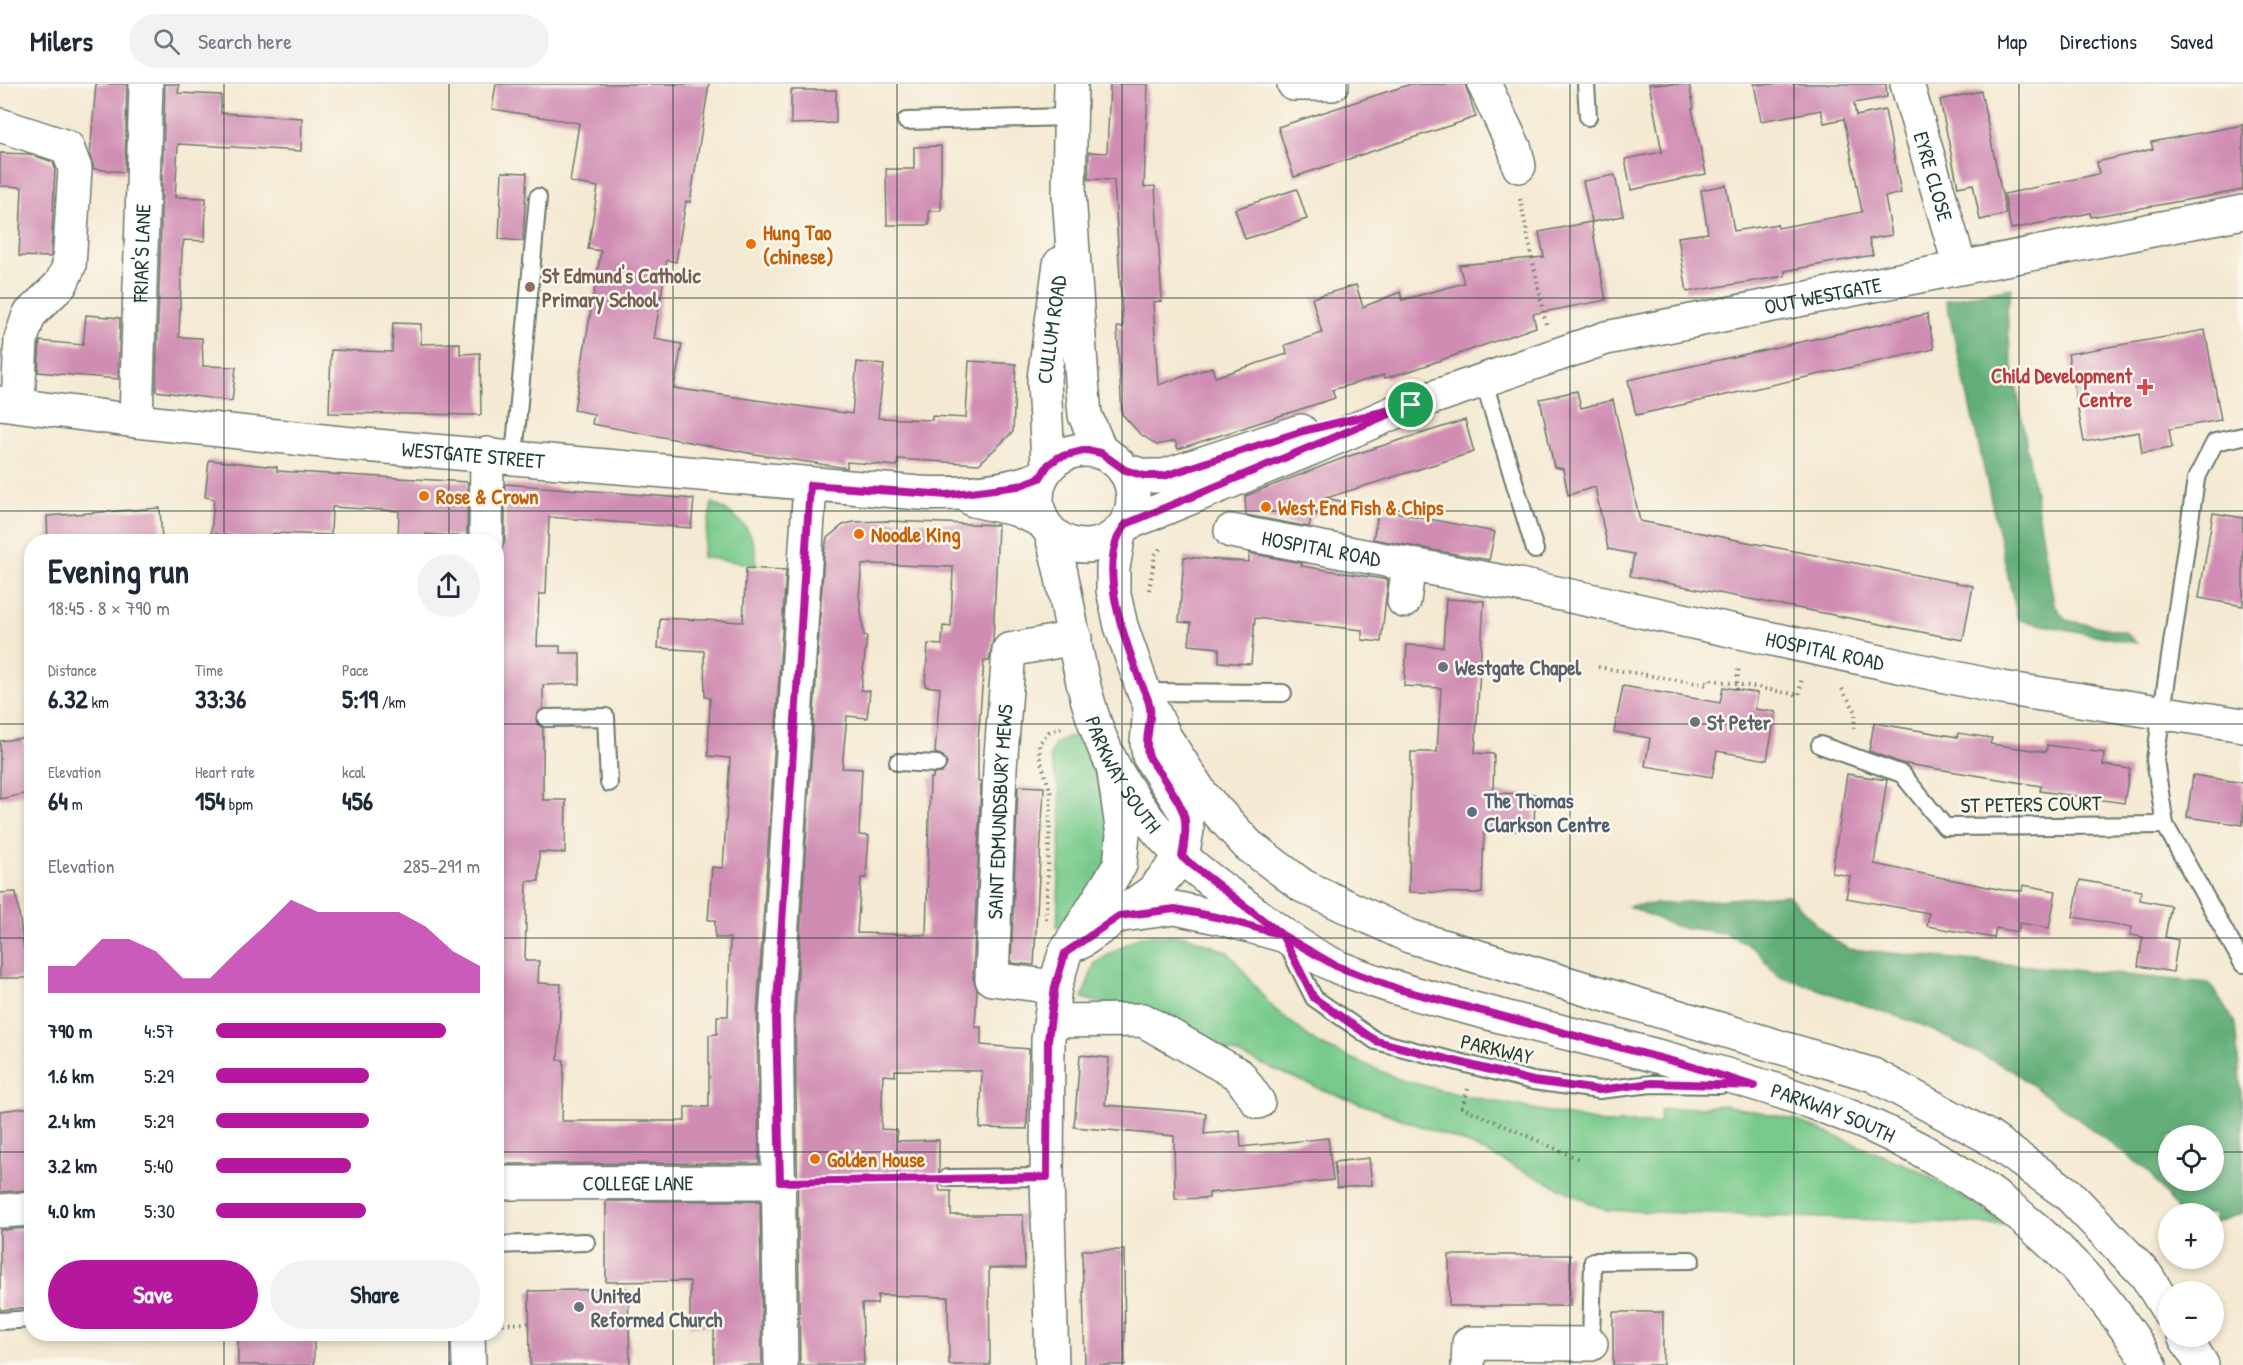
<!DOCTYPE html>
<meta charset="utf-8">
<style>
:root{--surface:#fff;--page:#f2f2f3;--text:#1f2937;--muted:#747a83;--line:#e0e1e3;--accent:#b5179e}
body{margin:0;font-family:"Patrick Hand",sans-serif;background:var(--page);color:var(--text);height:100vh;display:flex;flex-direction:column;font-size:22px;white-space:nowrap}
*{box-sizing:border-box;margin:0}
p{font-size:20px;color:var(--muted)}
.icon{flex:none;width:33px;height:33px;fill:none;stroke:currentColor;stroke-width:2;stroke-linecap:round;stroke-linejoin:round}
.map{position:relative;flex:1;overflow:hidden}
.sheet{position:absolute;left:24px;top:450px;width:480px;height:807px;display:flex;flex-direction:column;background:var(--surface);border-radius:24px;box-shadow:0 3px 9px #0003}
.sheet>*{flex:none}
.tools{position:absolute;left:2158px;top:1041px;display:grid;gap:12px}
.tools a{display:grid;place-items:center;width:66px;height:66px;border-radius:50%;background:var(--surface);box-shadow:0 3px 9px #0003;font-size:30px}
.pin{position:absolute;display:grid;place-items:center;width:51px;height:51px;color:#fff;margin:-26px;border:3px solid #fff;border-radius:50%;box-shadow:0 2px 6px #0007}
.round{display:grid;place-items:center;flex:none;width:63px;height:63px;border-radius:32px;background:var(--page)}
.summary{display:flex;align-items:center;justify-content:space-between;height:102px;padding:0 24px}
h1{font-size:33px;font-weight:800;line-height:45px}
.metrics{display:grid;grid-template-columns:repeat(3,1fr);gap:9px;height:102px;padding:6px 24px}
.metrics div{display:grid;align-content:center}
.metrics b{font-size:26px;font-weight:800}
.metrics small{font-size:16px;font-weight:400}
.metrics p{font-size:16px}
.chart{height:168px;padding:12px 24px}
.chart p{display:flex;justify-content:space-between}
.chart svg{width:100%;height:108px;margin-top:6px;fill:var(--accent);opacity:.7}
.action{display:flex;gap:12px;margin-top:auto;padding:12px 24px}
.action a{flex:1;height:69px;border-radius:36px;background:var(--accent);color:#fff;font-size:24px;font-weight:800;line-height:69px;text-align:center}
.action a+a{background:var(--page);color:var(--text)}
ul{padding:0 24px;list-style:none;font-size:20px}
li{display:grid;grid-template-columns:96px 72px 1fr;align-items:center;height:45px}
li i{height:15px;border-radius:8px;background:var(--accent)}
header{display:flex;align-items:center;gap:36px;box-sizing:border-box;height:84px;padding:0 30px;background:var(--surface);border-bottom:2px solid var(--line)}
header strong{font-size:28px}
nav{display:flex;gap:33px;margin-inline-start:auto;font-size:21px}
.search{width:420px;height:54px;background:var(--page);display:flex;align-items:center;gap:15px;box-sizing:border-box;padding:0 21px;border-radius:33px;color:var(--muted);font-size:22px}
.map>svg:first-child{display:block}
.green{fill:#78ca8c;stroke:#4c8460;stroke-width:1.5}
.forest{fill:#62ae78;stroke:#407656;stroke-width:1.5;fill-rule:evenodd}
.building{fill:#d08db3;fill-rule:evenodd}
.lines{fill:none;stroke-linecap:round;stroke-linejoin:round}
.service-casing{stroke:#6a796b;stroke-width:20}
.minor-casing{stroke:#6a796b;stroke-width:36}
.tertiary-casing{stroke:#6a796b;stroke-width:36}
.primary-casing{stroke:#6a796b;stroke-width:36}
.path{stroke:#6a796b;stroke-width:4;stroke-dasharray:1.5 4.5;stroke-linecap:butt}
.service{stroke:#fff;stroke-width:16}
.minor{stroke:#fff;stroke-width:33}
.tertiary{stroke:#fff;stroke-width:33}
.primary{stroke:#fff;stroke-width:33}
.route-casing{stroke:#fff;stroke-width:12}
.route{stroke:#b5179e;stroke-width:8}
.grid{fill:none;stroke:#1f3d34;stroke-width:1.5;stroke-opacity:0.55}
.food-dot{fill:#e8710a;stroke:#fbf7ec;stroke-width:2}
.education-dot{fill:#8d6e63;stroke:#fbf7ec;stroke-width:2}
.health-dot{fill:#e0444e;stroke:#fbf7ec;stroke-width:2}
.worship-dot{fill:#6b7280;stroke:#fbf7ec;stroke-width:2}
.service-dot{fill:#5c6f8a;stroke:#fbf7ec;stroke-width:2}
.labels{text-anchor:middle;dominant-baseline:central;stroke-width:5;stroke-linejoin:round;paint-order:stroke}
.street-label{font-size:21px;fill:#1f3d34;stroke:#fbf7ec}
.food-label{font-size:21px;font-weight:bold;fill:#c56008;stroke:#fbf7ec;text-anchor:start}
.education-label{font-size:21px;font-weight:bold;fill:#785e54;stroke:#fbf7ec;text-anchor:start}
.health-label{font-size:21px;font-weight:bold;fill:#be3a42;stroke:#fbf7ec;text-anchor:end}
.worship-label{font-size:21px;font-weight:bold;fill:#5b616d;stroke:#fbf7ec;text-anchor:start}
.service-label{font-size:21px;font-weight:bold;fill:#4e5e75;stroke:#fbf7ec;text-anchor:start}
</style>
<header>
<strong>Milers</strong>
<div class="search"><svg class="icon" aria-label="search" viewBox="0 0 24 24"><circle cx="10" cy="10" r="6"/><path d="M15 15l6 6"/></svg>Search here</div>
<nav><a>Map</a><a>Directions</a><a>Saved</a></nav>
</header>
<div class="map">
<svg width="2243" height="1281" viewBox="0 0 2243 1281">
<rect width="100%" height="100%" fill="#fbf7ec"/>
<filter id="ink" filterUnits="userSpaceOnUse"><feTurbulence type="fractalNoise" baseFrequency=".0167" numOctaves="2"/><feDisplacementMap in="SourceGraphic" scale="12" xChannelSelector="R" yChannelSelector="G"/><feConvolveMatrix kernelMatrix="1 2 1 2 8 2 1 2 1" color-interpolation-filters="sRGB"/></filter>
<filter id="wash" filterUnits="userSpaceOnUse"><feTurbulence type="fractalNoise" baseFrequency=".008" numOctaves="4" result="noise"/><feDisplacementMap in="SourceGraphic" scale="24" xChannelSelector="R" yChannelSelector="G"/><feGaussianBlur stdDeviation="1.35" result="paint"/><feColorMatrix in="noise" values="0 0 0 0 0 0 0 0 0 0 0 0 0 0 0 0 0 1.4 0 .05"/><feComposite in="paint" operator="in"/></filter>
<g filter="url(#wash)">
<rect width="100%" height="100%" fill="#f4e9d2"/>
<g class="green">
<path d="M712,419C741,433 757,448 756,481L702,473Z"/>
<path d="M1067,653L1077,654L1106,710L1111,767L1096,802L1057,844L1061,738L1059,705L1050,673L1055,660Z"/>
<path d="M1140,852H1186L1228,868L1271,922L1318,960L1401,996L1457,1010L1604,1039H1659L1660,1026L1724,1021L1793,1035L1916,1085L2007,1141L1605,1126L1466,1059L1318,1004L1143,930L1082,914L1095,879Z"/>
</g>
<g class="forest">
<path d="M2012,204L2007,226L2010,265L2054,520L2066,536L2125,548L2136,559L2018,536L1946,216Z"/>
<path d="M1788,811L1825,849L1848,865L2209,899L2235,939L2243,1032V1129L2214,1139V1130L2180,1129L2147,1086L2010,985L1922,941L1777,891L1756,866L1740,856L1723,849L1674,842L1628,822ZM2169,1052H2214V1096H2169Z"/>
</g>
<g id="blocks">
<g class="building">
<path d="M96,0H127L125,88L94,85L90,72Z"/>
<path d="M165,0H179L178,9L221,11V29L302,34L301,67L178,60L175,113L206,114L205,157L184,156L182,166L179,253L202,254L203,282L236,283L232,317L156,307Z"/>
<path d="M496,0H709L690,118L686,117L676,178L667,176L654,255L682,260L674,304L852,330L857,278L884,281L878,334L932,336V332L966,334L969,277L1016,280L1013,348L979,380L898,375L897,382L847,378V384L754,370L592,340L594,330L574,326L601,167L588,165L598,103L570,98L579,39L492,25Z"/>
<path d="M1110,0H1148L1144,103L1155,102L1162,217L1153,218L1158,301L1212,283L1215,293L1287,270L1285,261L1322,249L1312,214L1356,201L1363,223L1400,208L1402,216L1464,199L1459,181L1544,173L1539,148L1591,138L1606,216L1533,230L1536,243L1410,287L1385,294L1384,291L1332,306L1335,314L1178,365L1175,357L1157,361L1139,349L1122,330L1117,243H1123L1114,96L1088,95L1089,68L1107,69Z"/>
<path d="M1411,0H1465L1476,33L1294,93L1278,43Z"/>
<path d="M1649,0H1689L1694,24L1692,25L1706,90L1631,106L1625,75L1662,68Z"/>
<path d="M1754,0H1886L1887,13L1854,19L1856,32L1885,26L1901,109L1885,113L1892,151L1869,155L1873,171L1785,187V192L1687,208L1678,153L1708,149L1701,106L1726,101L1734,147L1777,140L1778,144L1862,128L1844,35L1824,39L1821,26L1761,37Z"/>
<path d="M791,6H836V39L791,40Z"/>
<path d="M1981,7L2006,130L1980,136L1973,100L1958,103L1940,16Z"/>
<path d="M2243,41V106L2091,133L2090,129L2011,145L2004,110L2099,90L2097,78L2153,65L2151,58Z"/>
<path d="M941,62V127H929V141H887L886,85H914V63Z"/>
<path d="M0,69L30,70L53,78L55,84L51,173L19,172L22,103L0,102Z"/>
<path d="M502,88L527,89L523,157L499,155Z"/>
<path d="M1615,91L1623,132L1592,138L1583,97Z"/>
<path d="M1297,105L1307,135L1245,155L1235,125Z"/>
<path d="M1927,230L1934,265L1636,331L1628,296Z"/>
<path d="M86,231L120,234L118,295L38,288L40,257L83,261Z"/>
<path d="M393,239L421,240V260L460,259V270L480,269L481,331L329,329L331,266L392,268Z"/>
<path d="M2205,246L2221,336L2169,345L2172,364L2142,369L2139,348L2084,358L2068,270Z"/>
<path d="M1577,307L1581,324L1613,316L1640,437L1973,502L1963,556L1630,492L1634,470L1608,465L1595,403L1568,411L1563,385L1554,383L1540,315Z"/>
<path d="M1465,336L1474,368L1326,414L1350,419L1311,433L1309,443L1246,431L1245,412L1346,373Z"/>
<path d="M209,376L277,383V387L468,398L467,453L426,450V458H398L399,427L332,423L331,451L273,449V458H237V453L211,449L214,415L205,413Z"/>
<path d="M505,400L694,415L691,444L549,433L546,510H539L537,562H560V569H580V600L543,601V624L536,634L537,640L543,644V716H566L565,769L539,768V797H527L525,877H539L538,899L561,900L558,976H564L562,1037H685V1023H709V951L717,950V932H728L730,854H715V836H708L712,783L723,784L730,674L708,672L710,614L705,613L704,567L658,564L660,534L743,538L746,484L786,486L757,933L759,1079L496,1080V852L499,791H496V712H499V627H496V494L497,472L505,458Z"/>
<path d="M160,424L162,458H48L47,432Z"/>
<path d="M1379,425L1495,448L1489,476L1373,455Z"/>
<path d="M2213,429L2243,434V522L2199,514Z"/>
<path d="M887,437L998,441L993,557L989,577H984L978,657V697H981L973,894L977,905L975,943H981V961L1029,965L1027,1045L980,1044L982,987L895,986V992L883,991L881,1045L897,1046V1057L939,1056V1087L937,1095L940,1107H951V1131H1023L1025,1184H989L990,1281H949L948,1213L878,1211L877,1220H862L864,1281H800L795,934L824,469L827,454L843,441L853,438ZM871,480L953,483L951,543L943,542L942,561L928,560L925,602L940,604L935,669L943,672L947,680L942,689L933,690V694H930L926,851L857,849L861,794H866L869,752L859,751L862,685L842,684L847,632L867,634L870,607L861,606L867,552L864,551L859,511L862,481Z"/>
<path d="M1249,469L1302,479L1301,482L1388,496L1381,558L1362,556V546L1255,534L1251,580L1219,578V564L1189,561L1191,539L1179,538L1184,473L1249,478Z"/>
<path d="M1446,515L1484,517L1475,669L1494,670L1493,709L1535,710L1534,747L1484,746L1482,809L1409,808L1411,668H1437L1441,604L1404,602L1407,561L1443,563Z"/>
<path d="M1623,602L1720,619L1723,603L1758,609L1755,625L1776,628L1767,676L1717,667L1712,693L1645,682L1650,654L1614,648Z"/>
<path d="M1874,639L1958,653V649L1992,654L1990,660L2046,668L2047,661L2104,669L2103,681L2130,685L2124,719L2040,707L2041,702L1901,679L1869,667Z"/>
<path d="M23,654L29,709L0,715V657Z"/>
<path d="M1847,690L1887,696L1874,780L2003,806L2022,807L2023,801L2056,807L2049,844L2020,839L2018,848L1996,844L1994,854L1927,842L1929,829L1846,814L1850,792L1832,789Z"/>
<path d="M2193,691L2243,699V741L2187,733Z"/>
<path d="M1018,702L1044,703L1034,881L1011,879Z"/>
<path d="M2080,796L2141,807L2140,816L2171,822L2165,853L2178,856L2173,888L2138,882L2143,853L2130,851L2132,843L2073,833Z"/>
<path d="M16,808L28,894H0V809Z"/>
<path d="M1080,971L1109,974L1105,1021L1206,1029L1204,1050L1240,1047L1241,1063L1328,1054L1333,1096L1209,1109V1114L1175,1115L1174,1052L1074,1043Z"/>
<path d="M32,1023V1106L0,1108V1027Z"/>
<path d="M1369,1074L1372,1101L1337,1104L1334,1078Z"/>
<path d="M606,1117H760L762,1281H714V1242L690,1241V1197L606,1198Z"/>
<path d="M32,1144V1223L0,1226V1146Z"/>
<path d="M1082,1166H1124L1125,1281H1085Z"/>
<rect x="1449" y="1171" width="121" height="51"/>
<path d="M628,1205L630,1281H530L529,1207Z"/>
<rect x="1613" y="1228" width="50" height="53"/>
<rect x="238" y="1250" width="76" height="31"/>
</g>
</g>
</g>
<g filter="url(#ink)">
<use href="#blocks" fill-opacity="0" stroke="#6a796b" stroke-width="1.5"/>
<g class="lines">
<g class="service-casing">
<g id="service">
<path d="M1586,0L1588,33"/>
<path d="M906,37L1070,33"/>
<path d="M1483,295L1535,466"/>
<path d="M2243,352L2215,358L2196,395L2155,676L2165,741L2243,880"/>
<path d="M514,372L538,113"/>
<path d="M1144,608L1283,609"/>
<path d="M546,634L606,633L609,699"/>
<path d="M1820,661L1902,690L1945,743L2165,741"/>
<path d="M898,678L937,680"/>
<path d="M1287,860L1314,914L1376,957L1533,997L1599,1006L1652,1000L1721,1001"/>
<path d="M947,1094L1047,1093"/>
<path d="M496,1161L586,1158"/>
<path d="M0,1237L32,1235"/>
<path d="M1591,1260L1593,1177L1691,1176"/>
</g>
</g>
<g class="minor-casing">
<g id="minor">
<path d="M1294,0H1332"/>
<path d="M1484,0L1515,65L1519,82"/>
<path id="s1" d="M1907,0L1960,183"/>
<path d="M0,41L67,63L75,84L69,182L61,200L29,231L21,255L18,321"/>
<path id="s2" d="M136,337L146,0"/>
<path id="s3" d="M1231,447L1519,501L2002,604L2243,641"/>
<path d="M486,458L487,370"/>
<path d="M1404,517L1409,480"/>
<path d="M1123,831L1175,824L1221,834L1282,851"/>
<path d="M1079,859L1152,808L1182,773L1187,746L1186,729L1149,672L1147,659L1150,623"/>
<path id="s4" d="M1055,903L992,895L1000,684L1009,566L1075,554"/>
<path d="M1051,937L1143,936L1239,991L1258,1018"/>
<path id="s5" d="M496,1099L780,1098"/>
<path d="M0,1127L32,1125"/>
<path d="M468,1250L469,1281"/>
<path d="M781,1281L776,934L810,401"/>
<path d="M1052,1281L1047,1093L1048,956L1055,903L1065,869L1120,781L1123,751L1113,682"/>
<path d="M1468,1281L1469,1259L1591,1260"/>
</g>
</g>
<g class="tertiary-casing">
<g id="tertiary">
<path id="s6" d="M0,319L136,337L341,359L919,409C959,411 1002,408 1040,394"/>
<path d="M973,416L1015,425L1040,436"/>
</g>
</g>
<g class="primary-casing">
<g id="primary">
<path d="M1071,0L1069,110L1082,296L1085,331L1101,368"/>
<circle cx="1085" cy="414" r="48"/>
<path id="s7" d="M1048,381L1044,295L1060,180"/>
<path d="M1124,386L1145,392H1164L1301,347"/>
<path id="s8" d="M1126,440L1310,365L1411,321L1606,254L2243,128"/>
<path id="s9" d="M1051,449C1074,526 1075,614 1115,685C1133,716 1156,749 1183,773C1202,792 1226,807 1247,823C1276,846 1306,869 1340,884C1393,906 1448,918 1504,933C1611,961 1721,985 1825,1023C1959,1072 2076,1157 2150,1281"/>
<path d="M1119,449L1113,484V506L1121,542L1144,608L1165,653L1202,711L1248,761L1303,802L1409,852L1873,991L1987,1052L2068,1110L2146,1191L2169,1228"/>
<path d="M2184,1252L2202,1281"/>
</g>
</g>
<g class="path">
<path d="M1520,115L1546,240"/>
<path d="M1149,506L1155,471L1162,462"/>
<path d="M1598,583L1707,601L1708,595L1799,611L1802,593"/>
<path d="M1736,605L1739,582"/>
<path d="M1842,605L1856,628L1853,647"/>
<path d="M1046,835L1051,709L1040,675L1039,660L1049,648L1062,644"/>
<path d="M1468,1005L1462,1023L1581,1076"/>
<path d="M813,1097L922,1094"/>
<path d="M497,1240L529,1239"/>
</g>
<use href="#service" class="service"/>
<use href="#minor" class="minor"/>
<use href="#tertiary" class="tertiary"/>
<use href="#primary" class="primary"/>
</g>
</g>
<g class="lines" filter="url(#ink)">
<g class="route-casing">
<path id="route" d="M1411,321L1303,347L1164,392H1145L1125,386L1101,369L1087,366L1059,373L1048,381L1040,394L1018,402L947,411L810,401L776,934L780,1098L1047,1093L1048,956L1055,903L1065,869L1119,832L1175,825L1221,834L1282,851L1336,882L1398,905L1687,981L1754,1002L1652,999L1599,1006L1533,997L1376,957L1314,914L1282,851L1182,773C1190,731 1185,728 1163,693C1158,686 1151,678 1148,670C1144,654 1152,639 1150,624C1149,614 1142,603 1139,594C1124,554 1095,477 1126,440L1411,321"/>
</g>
<use href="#route" class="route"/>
</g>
<path class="grid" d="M224,0V458M449,0V458M673,0V1281M897,0V1281M1122,0V1281M1346,0V1281M1570,0V1281M1794,0V1281M2019,0V1281M0,214H2243M0,427H2243M0,640H32M496,640H2243M0,854H32M496,854H2243M0,1068H32M496,1068H2169M2214,1068H2243M224,1250V1281M449,1250V1281"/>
<g class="food-dot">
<circle cx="751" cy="160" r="6"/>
<circle cx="424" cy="412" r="6"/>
<circle cx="1266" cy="423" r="6"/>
<circle cx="859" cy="450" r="6"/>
<circle cx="815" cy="1075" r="6"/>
</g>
<circle class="education-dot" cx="530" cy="203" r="6"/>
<path class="health-dot" d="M2142 294h6v6h6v6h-6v6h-6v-6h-6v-6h6z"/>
<g class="worship-dot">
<circle cx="1443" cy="583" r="6"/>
<circle cx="1695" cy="638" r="6"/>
<circle cx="579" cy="1223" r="6"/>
</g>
<circle class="service-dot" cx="1472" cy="728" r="6"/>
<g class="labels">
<g class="street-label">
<text stroke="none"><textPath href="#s1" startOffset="96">EYRE CLOSE</textPath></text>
<text stroke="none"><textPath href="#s2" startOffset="168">FRIAR'S LANE</textPath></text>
<text stroke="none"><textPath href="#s8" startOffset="736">OUT WESTGATE</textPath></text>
<text stroke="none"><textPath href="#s7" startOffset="136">CULLUM ROAD</textPath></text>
<text stroke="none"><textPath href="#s6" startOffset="476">WESTGATE STREET</textPath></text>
<text stroke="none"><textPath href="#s3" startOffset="92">HOSPITAL ROAD</textPath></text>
<text stroke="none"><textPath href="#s3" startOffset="606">HOSPITAL ROAD</textPath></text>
<text stroke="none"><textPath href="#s9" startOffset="254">PARKWAY SOUTH</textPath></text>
<text transform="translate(2031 720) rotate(-1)">ST PETERS COURT</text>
<text stroke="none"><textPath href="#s4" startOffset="231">SAINT EDMUNDSBURY MEWS</textPath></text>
<text transform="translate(1497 965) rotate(13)">PARKWAY</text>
<text stroke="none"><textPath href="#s9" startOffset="1064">PARKWAY SOUTH</textPath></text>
<text stroke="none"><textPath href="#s5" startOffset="142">COLLEGE LANE</textPath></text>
</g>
<g class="food-label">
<text x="763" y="148">Hung Tao<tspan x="763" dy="24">(chinese)</tspan></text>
<text x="436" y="412">Rose &amp; Crown</text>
<text x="1278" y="423">West End Fish &amp; Chips</text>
<text x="871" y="450">Noodle King</text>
<text x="827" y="1075">Golden House</text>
</g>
<g class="education-label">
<text x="542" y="191">St Edmund's Catholic<tspan x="542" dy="24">Primary School</tspan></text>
</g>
<g class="health-label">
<text x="2132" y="291">Child Development<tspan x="2132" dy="24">Centre</tspan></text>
</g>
<g class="worship-label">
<text x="1455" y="583">Westgate Chapel</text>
<text x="1707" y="638">St Peter</text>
<text x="591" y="1211">United<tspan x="591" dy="24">Reformed Church</tspan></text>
</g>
<g class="service-label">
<text x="1484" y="716">The Thomas<tspan x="1484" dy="24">Clarkson Centre</tspan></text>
</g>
</g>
</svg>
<div class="tools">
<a><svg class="icon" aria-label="locate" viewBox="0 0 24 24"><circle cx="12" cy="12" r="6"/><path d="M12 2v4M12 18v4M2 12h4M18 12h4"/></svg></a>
<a>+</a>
<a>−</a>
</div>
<div class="pin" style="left:1411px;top:321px;background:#1e9e55"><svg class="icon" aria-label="arrive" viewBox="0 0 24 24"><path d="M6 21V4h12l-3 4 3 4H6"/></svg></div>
<section class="sheet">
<div class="summary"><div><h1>Evening run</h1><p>18:45 · 8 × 790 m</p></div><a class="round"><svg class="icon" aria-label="share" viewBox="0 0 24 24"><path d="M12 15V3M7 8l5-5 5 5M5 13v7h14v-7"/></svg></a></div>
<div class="metrics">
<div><p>Distance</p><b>6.32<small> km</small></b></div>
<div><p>Time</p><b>33:36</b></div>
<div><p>Pace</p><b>5:19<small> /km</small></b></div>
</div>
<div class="metrics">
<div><p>Elevation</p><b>64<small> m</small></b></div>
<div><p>Heart rate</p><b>154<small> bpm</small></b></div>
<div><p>kcal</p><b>456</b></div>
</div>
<div class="chart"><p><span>Elevation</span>285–291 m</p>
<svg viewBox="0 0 160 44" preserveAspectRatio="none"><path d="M0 44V33L10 33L20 22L30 22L40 27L50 38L60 38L70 27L80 17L90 6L100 11L110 11L120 11L130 11L140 17L150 27L160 33V44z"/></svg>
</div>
<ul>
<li><b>790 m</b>4:57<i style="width:87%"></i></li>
<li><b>1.6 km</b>5:29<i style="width:58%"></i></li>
<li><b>2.4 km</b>5:29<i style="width:58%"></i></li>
<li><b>3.2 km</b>5:40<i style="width:51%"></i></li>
<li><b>4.0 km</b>5:30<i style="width:57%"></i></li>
</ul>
<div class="action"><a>Save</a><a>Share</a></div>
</section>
</div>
